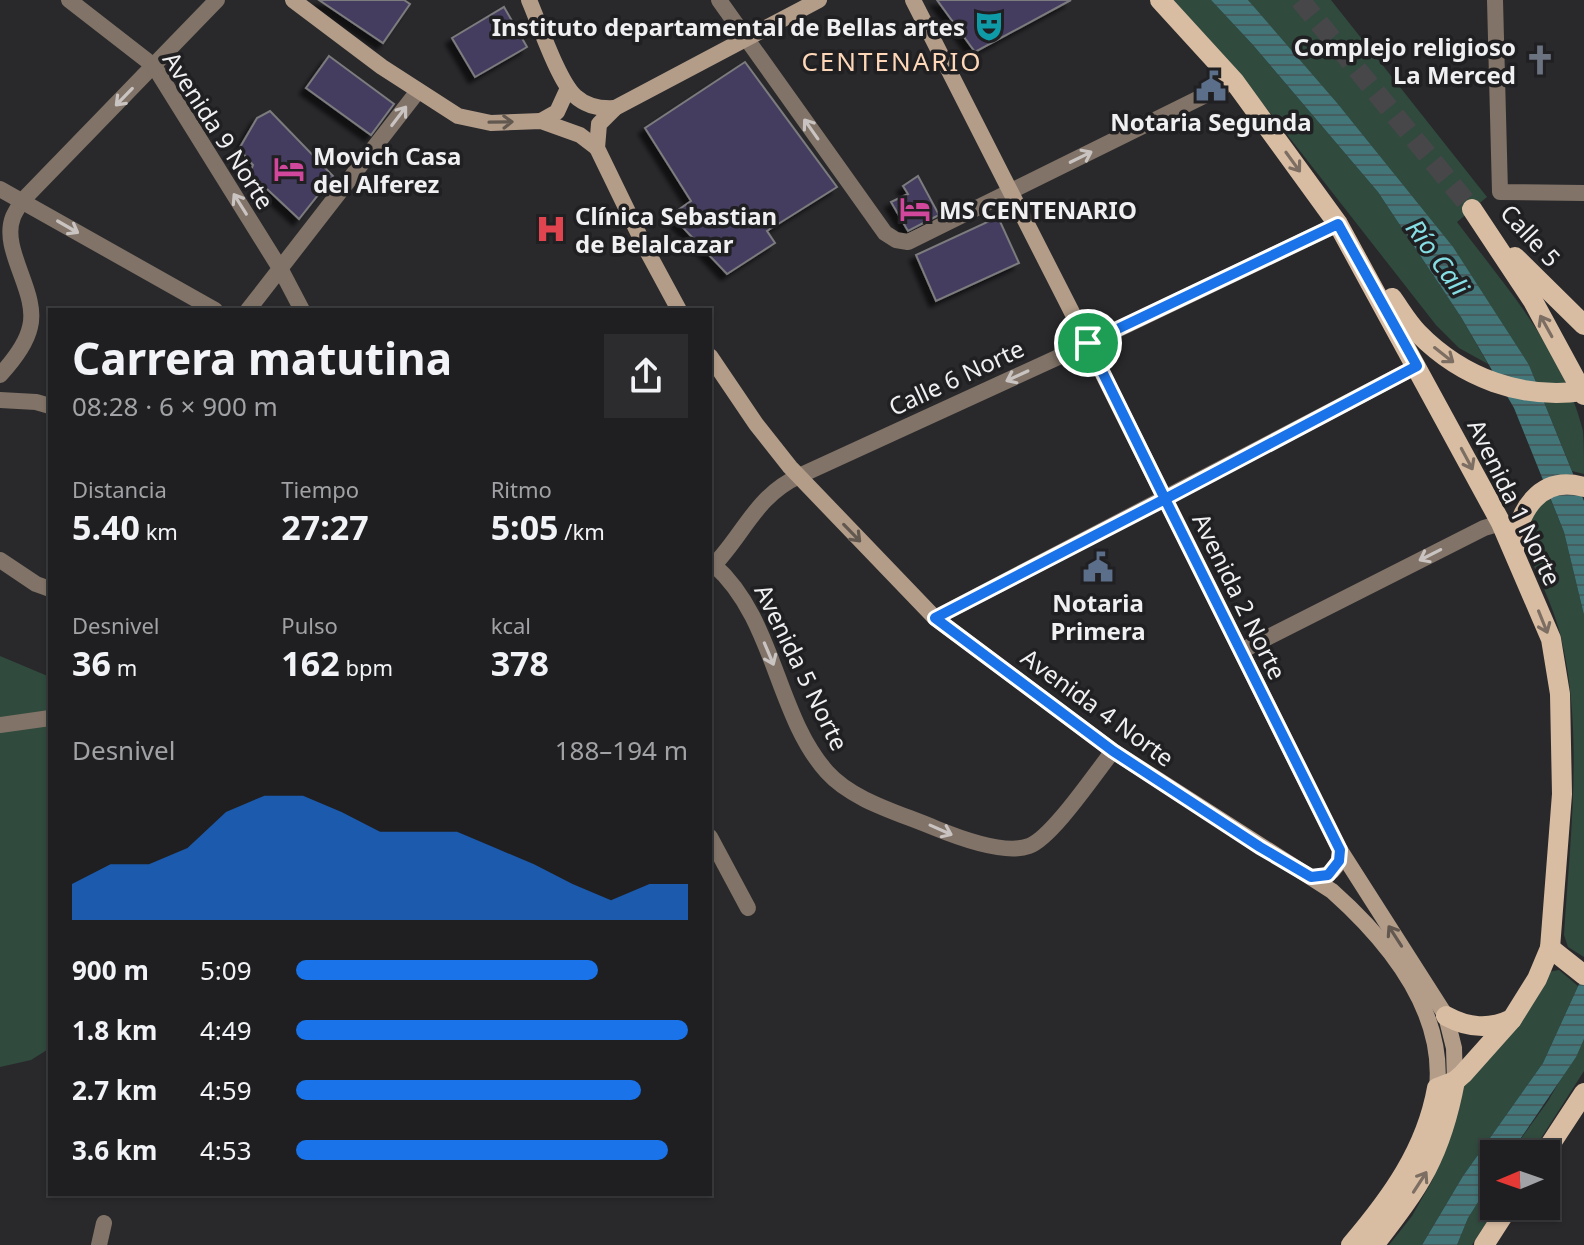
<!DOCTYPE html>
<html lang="es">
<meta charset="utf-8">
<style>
:root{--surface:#1f1f21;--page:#2c2c2e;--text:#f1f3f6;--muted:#a1a2a5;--line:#3c3d3f;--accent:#1a73e8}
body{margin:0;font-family:"Noto Sans",sans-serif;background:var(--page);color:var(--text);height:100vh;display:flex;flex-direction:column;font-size:30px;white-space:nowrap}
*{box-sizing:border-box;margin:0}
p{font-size:26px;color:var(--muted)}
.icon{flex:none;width:44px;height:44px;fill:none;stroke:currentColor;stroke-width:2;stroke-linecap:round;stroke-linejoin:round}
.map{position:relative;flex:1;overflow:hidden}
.side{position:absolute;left:48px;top:308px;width:664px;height:888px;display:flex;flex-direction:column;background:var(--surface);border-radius:0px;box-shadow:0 2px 6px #0004,0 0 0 2px var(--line)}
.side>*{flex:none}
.needle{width:52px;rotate:268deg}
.tools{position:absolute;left:1480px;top:1140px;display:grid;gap:16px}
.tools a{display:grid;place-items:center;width:80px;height:80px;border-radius:0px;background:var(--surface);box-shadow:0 2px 6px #0004,0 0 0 2px var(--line);font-size:40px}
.pin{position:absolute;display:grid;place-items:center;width:68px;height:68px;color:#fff;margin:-34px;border:4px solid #fff;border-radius:50%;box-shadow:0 2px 8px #0007}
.round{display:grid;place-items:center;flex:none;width:84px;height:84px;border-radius:0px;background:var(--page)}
.headline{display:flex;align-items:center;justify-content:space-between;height:136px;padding:0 24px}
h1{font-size:44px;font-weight:700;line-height:60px}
.stats{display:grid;grid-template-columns:repeat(3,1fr);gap:12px;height:136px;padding:8px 24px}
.stats div{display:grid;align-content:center}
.stats b{font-size:34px;font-weight:700}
.stats small{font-size:22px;font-weight:400}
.stats p{font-size:22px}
.chart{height:224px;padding:16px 24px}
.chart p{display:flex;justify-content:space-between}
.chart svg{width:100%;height:144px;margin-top:8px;fill:var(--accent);opacity:.7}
ul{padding:0 24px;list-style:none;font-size:26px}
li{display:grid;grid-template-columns:128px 96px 1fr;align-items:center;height:60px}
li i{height:20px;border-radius:10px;background:var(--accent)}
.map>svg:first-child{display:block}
.green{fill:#304a3e}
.water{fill:url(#water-rules)}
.building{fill:#443d5e;stroke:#7c7b7e;stroke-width:2;filter:url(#shadow)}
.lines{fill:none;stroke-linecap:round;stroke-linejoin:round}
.primary-tunnel{stroke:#47474a;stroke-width:20;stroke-dasharray:20 10;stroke-linecap:butt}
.minor{stroke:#817367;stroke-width:16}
.tertiary{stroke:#817367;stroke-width:16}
.secondary{stroke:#b39d89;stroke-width:16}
.primary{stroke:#d9bda3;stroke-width:20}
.primary-bridge{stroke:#d9bda3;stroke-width:20}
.oneway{stroke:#c9c4c1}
.oneway2{stroke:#625850}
.oneway3{stroke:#7c6e62}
.route-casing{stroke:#fff;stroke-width:16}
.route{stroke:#1a73e8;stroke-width:10}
.labels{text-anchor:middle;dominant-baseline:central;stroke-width:7;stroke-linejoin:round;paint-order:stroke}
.poi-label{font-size:24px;font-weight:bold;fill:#f0eff1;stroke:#201f22;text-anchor:start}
.street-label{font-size:24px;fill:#f0eff1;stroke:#201f22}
.neighbourhood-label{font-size:26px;letter-spacing:2px;fill:#fdd7b7;stroke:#201f22}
.water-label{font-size:26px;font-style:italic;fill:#85dee3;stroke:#201f22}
</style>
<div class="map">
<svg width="1584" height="1245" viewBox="0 0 1584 1245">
<defs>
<pattern id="water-rules" width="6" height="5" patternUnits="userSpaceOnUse" patternTransform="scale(2)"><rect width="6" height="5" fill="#427679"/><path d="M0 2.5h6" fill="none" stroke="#455d5e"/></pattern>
<filter id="shadow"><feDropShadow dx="-6" dy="6" stdDeviation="2" flood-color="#0009"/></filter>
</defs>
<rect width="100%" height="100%" fill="#29292c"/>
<g class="green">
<path d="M1172,0H1211L1253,45L1378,192L1461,317L1488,364L1459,348L1436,325L1242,77Z"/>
<path d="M1248,0H1331L1487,197L1457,222C1505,286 1563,350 1583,431C1584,444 1584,460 1584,474L1572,471L1529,365Z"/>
<path d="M1550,498L1564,532L1584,615V957L1568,947L1564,935C1570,838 1584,734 1561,637C1553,605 1536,572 1523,541L1536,509Z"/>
<path d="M0,656L50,677V1048L31,1060L0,1067Z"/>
<path d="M1559,970L1578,986L1543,1063L1463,1176L1422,1245H1389L1412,1216L1433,1179L1458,1113L1463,1083L1548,972Z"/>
<path d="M1584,1039V1071L1531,1154H1510L1548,1101Z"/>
<path d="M1494,1177V1206H1497L1472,1245H1457L1468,1218Z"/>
</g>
<g class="water">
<path d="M1211,0H1248L1337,103L1453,247L1529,365L1584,501V615L1564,532L1514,408L1461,317L1378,192L1253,45Z"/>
<path d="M1584,973V1039L1576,1057L1510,1154H1494V1177L1468,1218L1457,1245H1422L1463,1176L1543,1063Z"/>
</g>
<g class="building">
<path d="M319,0H404L410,4L383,43Z"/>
<path d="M937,0H1071L975,52Z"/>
<path d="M504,7L527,47L475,77L452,38Z"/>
<path d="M329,56L394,104L371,135L306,88Z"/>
<path d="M745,62L837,187L767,231L775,243L727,274L671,215L691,201L645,128Z"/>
<path d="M270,111L333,176L299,219L250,173L253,165L239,149L257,118Z"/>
<path d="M918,176L939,215L908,231L891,202L908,194L903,186Z"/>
<path d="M998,217L1019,263L936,301L916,255Z"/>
</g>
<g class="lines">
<path class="primary-tunnel" d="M1300,0L1472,209"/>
<g class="minor">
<path d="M719,0L885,233L896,240L908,242L1234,81"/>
<path d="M1495,0L1500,192L1584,193"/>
<path d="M248,310L418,91"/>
<path d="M0,375C12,362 26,345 30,327C39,292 0,250 13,217C15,212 19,206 22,201L217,0"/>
<path d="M0,400L36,402L50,406"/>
<path d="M799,476L1100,338L1338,224"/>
<path d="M0,560L36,584L50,589"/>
<path d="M935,618L1417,366"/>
<path d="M1241,651L1484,528L1501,523"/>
<path d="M0,725L50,718"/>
<path d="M710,837L748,908"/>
<path d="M99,1245L104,1223"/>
</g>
<g class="tertiary">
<path d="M69,0L154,66L281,270L302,310"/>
<path d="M0,189L215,310"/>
<path d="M714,565C775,619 776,715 827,772C853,801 900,813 935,828C957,837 1005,855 1029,846C1052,838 1096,772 1113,751"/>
<path d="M710,569C743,537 754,497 799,476"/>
</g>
<g class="secondary">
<path d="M293,0L382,67L458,116L491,123L541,121L580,135L597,148"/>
<path d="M529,0C539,23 558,80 575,96C586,106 600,109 615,108"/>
<path d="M913,0L1083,334L1340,850L1446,1016L1454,1048L1455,1081"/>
<path d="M541,121L557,112L568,88"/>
<path d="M679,310L646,249L597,148L599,124L615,108L819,0"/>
<path d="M710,356L756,424L790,467L935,618L1113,751L1332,891C1387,940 1445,1010 1437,1088"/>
<path d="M1311,877C1329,879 1340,868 1340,850"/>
</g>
<g class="primary">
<path d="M1160,0L1234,81L1338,224L1501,523L1551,639L1560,694L1562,794L1550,948L1537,979L1512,1019L1463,1074L1455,1081L1437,1088C1426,1150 1391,1198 1351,1245"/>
<path d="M1472,209L1533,301L1584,395"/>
<path d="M1515,257L1584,325"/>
<path d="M1514,549C1518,512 1539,474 1584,487"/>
<path d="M1550,948L1584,975"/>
<path d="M1446,1016C1468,1028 1489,1030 1512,1019"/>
<path d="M1544,1154L1584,1093"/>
<path d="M1374,1245C1420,1186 1441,1156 1455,1081"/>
<path d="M1484,1245L1509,1206"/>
</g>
<path class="primary-bridge" d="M1392,298C1400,309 1408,323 1418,333C1462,378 1522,400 1584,391"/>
</g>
<defs><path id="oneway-shaft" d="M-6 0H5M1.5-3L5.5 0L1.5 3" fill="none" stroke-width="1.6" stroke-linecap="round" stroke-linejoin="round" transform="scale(2)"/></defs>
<g class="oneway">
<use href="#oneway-shaft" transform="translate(124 97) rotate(134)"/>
<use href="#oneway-shaft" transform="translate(399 116) rotate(-53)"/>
<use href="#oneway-shaft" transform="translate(811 129) rotate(-125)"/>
<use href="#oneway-shaft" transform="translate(1081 157) rotate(-26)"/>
<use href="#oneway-shaft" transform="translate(240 204) rotate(-122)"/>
<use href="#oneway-shaft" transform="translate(68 227) rotate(30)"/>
<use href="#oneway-shaft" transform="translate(1017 376) rotate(155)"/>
<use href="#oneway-shaft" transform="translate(1430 555) rotate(153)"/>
<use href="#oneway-shaft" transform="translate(769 654) rotate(67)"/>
<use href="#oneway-shaft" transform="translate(941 830) rotate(24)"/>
</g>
<g class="oneway2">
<use href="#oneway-shaft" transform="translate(501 122) rotate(-1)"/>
<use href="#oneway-shaft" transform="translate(852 533) rotate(46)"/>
<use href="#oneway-shaft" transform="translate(1395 936) rotate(-123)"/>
</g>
<g class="oneway3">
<use href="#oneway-shaft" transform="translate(1293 162) rotate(54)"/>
<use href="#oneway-shaft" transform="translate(1546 326) rotate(-119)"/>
<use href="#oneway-shaft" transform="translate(1444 355) rotate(38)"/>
<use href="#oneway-shaft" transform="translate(1467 459) rotate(62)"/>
<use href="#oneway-shaft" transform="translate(1543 622) rotate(68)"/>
<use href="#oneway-shaft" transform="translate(1420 1182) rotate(-57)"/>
</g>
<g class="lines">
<g class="route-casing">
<path id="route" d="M1088,343L1165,499L935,618L1113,751L1260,847L1311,877L1328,875L1339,861L1340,850L1165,499L1417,366L1338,224L1088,343"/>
</g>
<use href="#route" class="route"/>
</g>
<defs>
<g id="theatre-bare" transform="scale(2.4)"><path d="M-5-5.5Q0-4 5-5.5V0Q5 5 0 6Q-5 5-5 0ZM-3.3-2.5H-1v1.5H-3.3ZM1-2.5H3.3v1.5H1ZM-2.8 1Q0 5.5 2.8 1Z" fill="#0f9aa8" stroke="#201f22" stroke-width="2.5" paint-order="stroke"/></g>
<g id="church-bare" transform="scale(2.4)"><path d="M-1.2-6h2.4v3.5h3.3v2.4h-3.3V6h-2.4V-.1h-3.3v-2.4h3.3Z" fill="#6b7280" stroke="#201f22" stroke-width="2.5" paint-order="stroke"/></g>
<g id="civic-bare" transform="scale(2.4)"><path d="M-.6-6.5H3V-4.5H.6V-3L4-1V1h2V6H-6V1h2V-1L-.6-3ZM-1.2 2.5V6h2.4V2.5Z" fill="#5c6f8a" stroke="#201f22" stroke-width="2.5" paint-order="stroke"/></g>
<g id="hotel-bare" transform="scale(2.4)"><path d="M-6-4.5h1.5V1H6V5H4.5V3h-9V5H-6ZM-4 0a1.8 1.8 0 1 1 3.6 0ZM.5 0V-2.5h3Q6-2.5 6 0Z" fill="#d1479c" stroke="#201f22" stroke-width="2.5" paint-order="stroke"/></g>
<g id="hospital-bare" transform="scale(2.4)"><path d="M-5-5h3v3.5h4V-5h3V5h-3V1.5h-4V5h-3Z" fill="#e0444e" stroke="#201f22" stroke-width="2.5" paint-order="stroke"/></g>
</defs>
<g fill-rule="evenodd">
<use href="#theatre-bare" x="989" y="26"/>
<use href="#church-bare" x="1540" y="60"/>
<use href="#civic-bare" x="1211" y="86"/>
<use href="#hotel-bare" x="289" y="169"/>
<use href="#hotel-bare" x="915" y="209"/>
<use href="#hospital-bare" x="551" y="229"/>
<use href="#civic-bare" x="1098" y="567"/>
</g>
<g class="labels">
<g class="poi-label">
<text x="965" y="26" text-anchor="end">Instituto departamental de Bellas artes</text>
<text x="1516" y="46" text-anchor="end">Complejo religioso<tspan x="1516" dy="28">La Merced</tspan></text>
<text x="1211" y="121" text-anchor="middle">Notaria Segunda</text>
<text x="313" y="155">Movich Casa<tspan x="313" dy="28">del Alferez</tspan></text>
<text x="939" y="209">MS CENTENARIO</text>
<text x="575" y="215">Clínica Sebastian<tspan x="575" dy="28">de Belalcazar</tspan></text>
<text x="1098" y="602" text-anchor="middle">Notaria<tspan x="1098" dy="28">Primera</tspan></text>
</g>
<g class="street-label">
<text transform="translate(219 130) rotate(57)">Avenida 9 Norte</text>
<text transform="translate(1531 235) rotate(47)">Calle 5</text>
<text transform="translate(956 377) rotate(-25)">Calle 6 Norte</text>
<text transform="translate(1515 502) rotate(64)">Avenida 1 Norte</text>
<text transform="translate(1240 596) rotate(64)">Avenida 2 Norte</text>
<text transform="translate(802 667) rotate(64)">Avenida 5 Norte</text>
<text transform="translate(1098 707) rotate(36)">Avenida 4 Norte</text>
</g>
<g class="neighbourhood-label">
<text x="892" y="61">CENTENARIO</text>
</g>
<g class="water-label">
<text transform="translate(1438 257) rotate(54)">Río Cali</text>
</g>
</g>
</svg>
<div class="tools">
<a><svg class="needle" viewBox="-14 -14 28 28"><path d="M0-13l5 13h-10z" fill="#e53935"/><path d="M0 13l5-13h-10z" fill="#a1a2a5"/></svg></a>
</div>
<div class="pin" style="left:1088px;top:343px;background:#1e9e55"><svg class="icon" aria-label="arrive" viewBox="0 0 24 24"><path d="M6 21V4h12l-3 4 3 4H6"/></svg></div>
<section class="side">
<div class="headline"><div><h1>Carrera matutina</h1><p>08:28 · 6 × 900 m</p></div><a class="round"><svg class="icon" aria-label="share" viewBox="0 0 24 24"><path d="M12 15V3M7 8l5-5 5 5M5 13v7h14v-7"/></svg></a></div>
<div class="stats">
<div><p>Distancia</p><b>5.40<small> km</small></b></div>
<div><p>Tiempo</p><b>27:27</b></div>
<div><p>Ritmo</p><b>5:05<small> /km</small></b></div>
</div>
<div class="stats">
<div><p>Desnivel</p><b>36<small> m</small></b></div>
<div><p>Pulso</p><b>162<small> bpm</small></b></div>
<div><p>kcal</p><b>378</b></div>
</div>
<div class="chart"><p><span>Desnivel</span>188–194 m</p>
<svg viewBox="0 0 160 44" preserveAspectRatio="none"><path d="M0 44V33L10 27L20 27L30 22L40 11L50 6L60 6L70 11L80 17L90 17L100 17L110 22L120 27L130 33L140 38L150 33L160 33V44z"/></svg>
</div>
<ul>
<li><b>900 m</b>5:09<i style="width:77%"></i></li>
<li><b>1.8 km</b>4:49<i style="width:100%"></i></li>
<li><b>2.7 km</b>4:59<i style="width:88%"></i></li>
<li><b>3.6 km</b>4:53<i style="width:95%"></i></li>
</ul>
</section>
</div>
